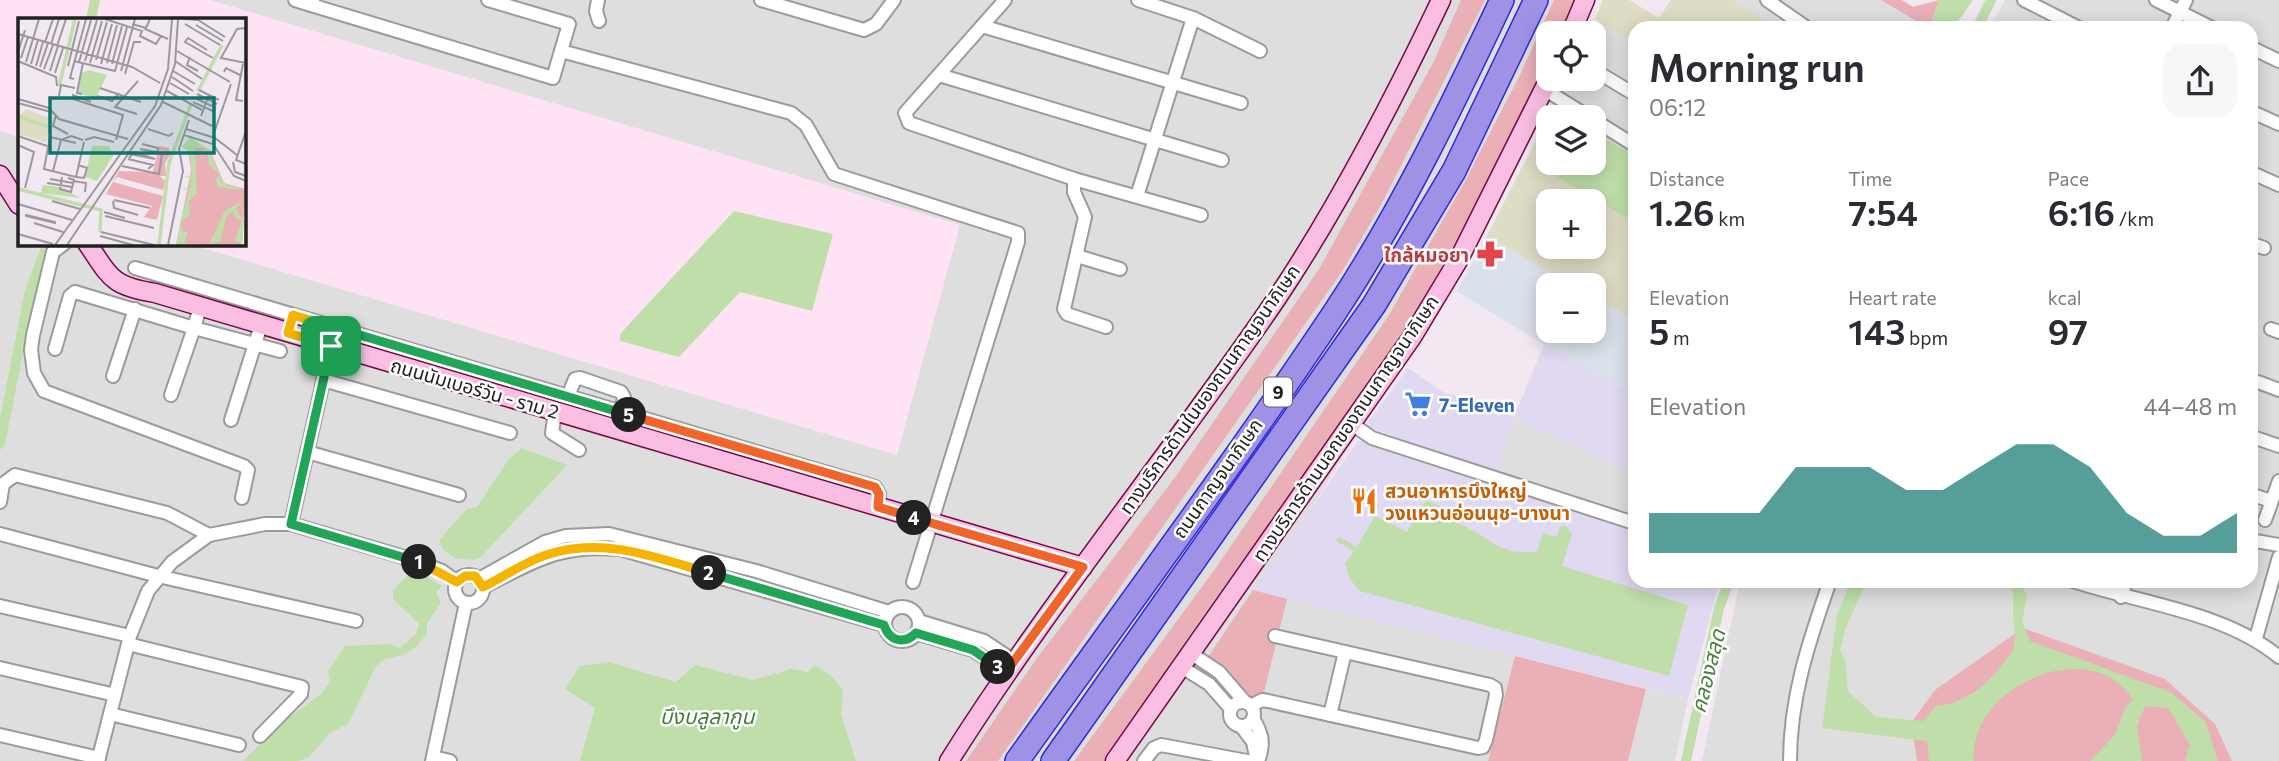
<!DOCTYPE html>
<meta charset="utf-8">
<style>
:root{--surface:#fff;--page:#f7f7f7;--text:#2b2b33;--muted:#7c7c81;--accent:#0f766e}
body{margin:0;font-family:Commissioner,"Noto Sans Thai",sans-serif;background:var(--page);color:var(--text);height:100vh;display:flex;flex-direction:column;font-size:26px;white-space:nowrap}
*{box-sizing:border-box;margin:0}
p{font-size:23px;color:var(--muted)}
.icon{flex:none;width:38px;height:38px;fill:none;stroke:currentColor;stroke-width:2;stroke-linecap:round;stroke-linejoin:round}
.map{position:relative;flex:1;overflow:hidden}
.drawer{position:absolute;left:1628px;top:21px;width:630px;height:567px;display:flex;flex-direction:column;background:var(--surface);border-radius:21px;box-shadow:0 4px 18px #0003}
.drawer>*{flex:none}
.fabs{position:absolute;left:1536px;top:21px;display:grid;gap:14px}
.fabs a{display:grid;place-items:center;width:70px;height:70px;border-radius:14px;background:var(--surface);box-shadow:0 4px 18px #0003;font-size:35px}
.pin{position:absolute;display:grid;place-items:center;width:60px;height:60px;color:#fff;margin:-30px;border-radius:14px;box-shadow:0 4px 10px #0006}
.km{position:absolute;width:35px;height:35px;margin:-18px;border-radius:50%;background:#222;color:#fff;font-size:19px;line-height:35px;text-align:center}
.round{display:grid;place-items:center;flex:none;width:74px;height:74px;border-radius:21px;background:var(--page)}
.headline{display:flex;align-items:center;justify-content:space-between;height:119px;padding:0 21px}
h1{font-size:38px;font-weight:600;line-height:52px}
.figures{display:grid;grid-template-columns:repeat(3,1fr);gap:10px;height:119px;padding:7px 21px}
.figures div{display:grid;align-content:center}
.figures b{font-size:35px;font-weight:600}
.figures small{font-size:19px;font-weight:400}
.figures p{font-size:19px}
.chart{height:196px;padding:14px 21px}
.chart p{display:flex;justify-content:space-between}
.chart svg{width:100%;height:126px;margin-top:7px;fill:var(--accent);opacity:.7}
.map>svg:first-child{display:block}
.residential{fill:#dededf;fill-rule:evenodd}
.commercial{fill:#e1d8f1}
.industrial{fill:#dae1ea}
.education{fill:#ffe3f5}
.grass{fill:#eaafb7}
.wetland{fill:#dfdcc5;fill-rule:evenodd}
.water{fill:#bfdea9}
.lines{fill:none;stroke-linecap:round;stroke-linejoin:round}
.canal{stroke:#bfdea9;stroke-width:10}
.street-casing{stroke:#9b9b9b;stroke-width:16}
.secondary-casing{stroke:#790745;stroke-width:21}
.highway-casing{stroke:#2b2bd9;stroke-width:26}
.street{stroke:#fff;stroke-width:12}
.secondary{stroke:#f9bee1;stroke-width:18}
.highway{stroke:#9f91e6;stroke-width:23}
.split-1-casing{stroke:#fff;stroke-width:14}
.split-2-casing{stroke:#fff;stroke-width:14}
.split-3-casing{stroke:#fff;stroke-width:14}
.split-4-casing{stroke:#fff;stroke-width:14}
.split-5-casing{stroke:#fff;stroke-width:14}
.split-6-casing{stroke:#fff;stroke-width:14}
.split-7-casing{stroke:#fff;stroke-width:14}
.split-1{stroke:#22a559;stroke-width:9}
.split-2{stroke:#f5b400;stroke-width:9}
.split-3{stroke:#22a559;stroke-width:9}
.split-4{stroke:#f0652b;stroke-width:9}
.split-5{stroke:#f0652b;stroke-width:9}
.split-6{stroke:#22a559;stroke-width:9}
.split-7{stroke:#f5b400;stroke-width:9}
.labels{text-anchor:middle;dominant-baseline:central;stroke-width:5;stroke-linejoin:round;paint-order:stroke}
.shield{fill:#fff;stroke:#646464;stroke-width:2}
.shield-label{font-size:18px;font-weight:bold;fill:#212121}
.health-label{font-size:19px;font-weight:bold;fill:#be3a42;stroke:#fff;text-anchor:end}
.street-label{font-size:19px;fill:#212121;stroke:#fff}
.shop-label{font-size:19px;font-weight:bold;fill:#366cbe;stroke:#fff;text-anchor:start}
.food-label{font-size:19px;font-weight:bold;fill:#c56008;stroke:#fff;text-anchor:start}
.water-label{font-size:21px;font-style:italic;fill:#46803b;stroke:#fff}
.inset-river{fill:none;stroke:#bfdea9;stroke-width:3.5}
.inset-road{fill:none;stroke:#9e989e;stroke-width:2}
.view{fill:#0f766e;fill-opacity:0.15;stroke:#0f766e;stroke-width:3.5}
.inset-edge{fill:none;stroke:#212121;stroke-width:3.5}
</style>
<div class="map">
<svg width="2279" height="761" viewBox="0 0 2279 761">
<rect width="100%" height="100%" fill="#f1e8f1"/>
<g class="residential">
<path d="M0,0H1594L1577,33H1549V79L1450,287L1259,591L1515,656L1488,761H0ZM19,19H243V243H19Z"/>
<path d="M1731,0H1881L1928,28H1780Z"/>
<path d="M2005,0H2279V761H1702L1740,581H2250V28H1990Z"/>
<path d="M1600,20L1634,42V154L1594,133V117H1561L1550,112L1573,79H1594V33Z"/>
<path d="M1514,418L1634,473V527L1496,473Z"/>
<path d="M1646,689L1688,699L1675,761H1628Z"/>
</g>
<g class="commercial">
<path d="M1544,345L1634,393V473L1514,418L1496,473L1365,426L1408,368L1443,392L1514,417Z"/>
<path d="M1359,440L1634,527V581H1720L1688,699L1253,590Z"/>
</g>
<path class="industrial" d="M1486,238L1503,244L1574,285H1549V331H1594V297L1634,319V393L1544,345L1457,291Z"/>
<path class="education" d="M0,0H210L960,225L897,455L186,243H243V19H19V137L0,131Z"/>
<g class="grass">
<path d="M1461,0H1485L1381,205L1343,270L998,761H966L1037,658L1176,476L1319,269L1434,61Z"/>
<path d="M1554,0H1576L1562,33H1549V62L1525,115L1432,285L1384,361L1196,626L1105,761H1074L1215,569L1389,315L1464,183L1520,75Z"/>
<path d="M1881,0H1902L1913,7L1939,0L1932,20L1944,28H1928Z"/>
<path d="M1253,590L1287,599L1264,692L1252,699C1243,695 1220,666 1208,657Z"/>
<path d="M2023,628L2165,679L2215,724L2232,761H1917L1911,723L1935,690Z"/>
<path d="M1515,656L1646,689L1628,761H1488Z"/>
</g>
<g class="wetland">
<path d="M1603,0H1629L1659,18L1671,0H1731L1780,28H1634V42L1595,19Z"/>
<path d="M1550,112L1561,117H1549V163H1553L1560,178L1634,222V319L1594,297V285C1555,285 1523,251 1486,238ZM1549,201H1594V247H1549Z"/>
</g>
<g class="water">
<path d="M1939,0H1973L1954,27L1944,28L1932,20Z"/>
<path d="M1594,133L1634,154V222L1559,178L1553,164L1594,163Z"/>
<path d="M734,211L833,234L812,311L740,292L679,357L620,341V334Z"/>
<path d="M522,448L567,465L481,557L472,560L455,558L443,549L439,540L467,509L477,507L509,459Z"/>
<path d="M1426,500L1454,512L1457,523C1494,537 1493,555 1537,552L1543,533L1557,537L1560,526H1566L1572,534L1562,566L1688,605L1669,676L1360,591L1350,579L1345,564L1354,551L1336,541L1339,537L1357,547L1375,516L1407,532Z"/>
<path d="M414,569L442,586L436,593L441,603L427,623V633L416,647L403,655L385,659L376,666L348,724L330,733L309,757L298,761H243L280,724L321,694L330,682L328,671L345,646L390,644L400,648L416,634L419,624L393,599V590Z"/>
<path d="M1851,581H1867L1845,629L1840,651L1845,660L1848,691L1876,717L1923,721L1936,706C1966,703 1986,686 2004,662C2006,659 2012,653 2013,649C2018,634 2010,610 2014,593L2005,581H2019L2027,596L2022,622L2030,641L2170,692L2205,721L2218,761H2185L2190,745L2168,708L2145,706L2137,726L2142,761H2090L2114,736L2126,706L2133,700C2091,632 1967,687 1974,761H1929L1927,741L1822,728L1837,615Z"/>
<path d="M609,662L676,682L695,665L753,680L791,669L808,672L814,665L833,677L843,691L841,715L856,761H580L595,708L565,689L580,666Z"/>
</g>
<g class="lines">
<g class="canal">
<path d="M91,19L95,0"/>
<path d="M1977,28L1991,0"/>
<path d="M0,444L30,291L48,243"/>
<path d="M1686,761L1719,608L1729,581"/>
</g>
<g class="street-casing">
<g id="street">
<path d="M295,0L311,5"/>
<path d="M313,0L311,5L553,78L569,24L488,0"/>
<path d="M598,0L596,11L599,21"/>
<path d="M761,0L864,30L876,24L894,0"/>
<path d="M1005,0L905,113L909,123L1074,179L1201,215"/>
<path d="M1138,0L1193,18L1260,51"/>
<path d="M1767,0L1807,28"/>
<path d="M2024,0L2079,28"/>
<path d="M2156,0L2212,28"/>
<path d="M982,26L1241,103"/>
<path d="M2172,28L2186,0"/>
<path d="M2250,47L2279,61"/>
<path d="M561,51L791,113L806,125L834,174L1018,233V242L913,582"/>
<path d="M1594,70L1634,94"/>
<path d="M939,75L1222,160"/>
<path d="M1544,89L1589,117"/>
<path d="M2250,111L2279,124"/>
<path d="M1594,120L1634,145"/>
<path d="M2250,172L2279,185"/>
<path d="M1074,179V192L1085,217L1064,309L1067,314L1106,327"/>
<path d="M1137,196L1193,18"/>
<path d="M65,243L53,252L33,335L31,350L34,373L44,391L244,466L248,470L242,498"/>
<path d="M2250,243L2264,248"/>
<path d="M1077,256L1120,269"/>
<path d="M135,268L875,487L879,494L878,507"/>
<path d="M2271,329L2279,332"/>
<path d="M55,349L70,296L75,292L194,328L200,307"/>
<path d="M113,376L135,309"/>
<path d="M323,380L510,433"/>
<path d="M2258,382L2279,390"/>
<path d="M171,395L194,328L280,351"/>
<path d="M568,396L575,379L580,378L621,392L624,397L621,413"/>
<path d="M555,412L552,433L579,450"/>
<path d="M231,420L261,325"/>
<path d="M1352,424L1372,438L1634,523"/>
<path d="M2250,436L2279,446"/>
<path d="M307,452L459,495"/>
<path d="M2250,494L2271,501"/>
<path d="M0,502L3,484L15,475L167,513L209,535"/>
<path d="M2265,520L2279,481"/>
<path d="M291,524L331,346"/>
<path d="M0,534L158,576L356,621"/>
<path d="M2250,540L2279,545"/>
<circle cx="469" cy="589" r="14"/>
<path d="M479,579L545,542L566,536L609,534L756,571L889,612"/>
<path d="M2073,581C2139,603 2225,612 2279,657"/>
<path d="M483,587C536,561 558,544 620,549L884,625"/>
<path d="M2121,597L2126,581"/>
<path d="M0,606L130,636"/>
<circle cx="902" cy="624" r="17"/>
<path d="M919,621L984,641L1014,661"/>
<path d="M916,633L973,650L1006,672"/>
<path d="M2256,638L2279,557"/>
<path d="M128,644L302,687L301,694L260,736"/>
<path d="M1189,652L1219,672L1245,702"/>
<path d="M1180,666L1209,684L1231,709"/>
<path d="M0,668L115,695"/>
<circle cx="1242" cy="714" r="12"/>
<path d="M1251,706L1262,700L1268,701L1478,748L1483,747L1486,740L1496,695L1495,688L1490,685L1275,636"/>
<path d="M110,714L239,745"/>
<path d="M1330,715L1345,652"/>
<path d="M1253,718C1262,734 1265,743 1258,761"/>
<path d="M1241,726L1253,742L1257,761"/>
<path d="M0,735L99,758"/>
<path d="M433,757L450,761"/>
<path d="M98,761L130,636L148,591L172,562L209,535L265,524H291L414,560L442,571L457,582"/>
<path d="M432,761L466,603"/>
<path d="M1144,761L1154,748L1161,745L1247,761"/>
<path d="M1790,761C1790,697 1809,641 1830,581"/>
</g>
</g>
<g class="secondary-casing">
<g id="secondary">
<path d="M1571,33L1585,0"/>
<path d="M0,175L19,205"/>
<path d="M87,243C111,278 111,286 155,293L1083,567"/>
<path d="M949,761C1050,601 1171,454 1277,298C1340,204 1393,101 1441,0"/>
<path d="M1115,761L1412,337L1459,259L1549,79"/>
</g>
</g>
<g class="highway-casing">
<g id="highway">
<path d="M1017,761C1123,612 1233,465 1335,312C1400,214 1452,106 1502,0"/>
<path d="M1053,761L1374,305L1454,171L1536,0"/>
</g>
</g>
<use href="#street" class="street"/>
<use href="#secondary" class="secondary"/>
<use href="#highway" class="highway"/>
</g>
<g class="lines">
<g class="split-1-casing">
<path id="split-1" d="M331,346L291,524L419,562"/>
</g>
<g class="split-2-casing">
<path id="split-2" d="M419,562L457,582L465,576H475L483,587C504,577 524,562 546,555C602,536 655,557 709,573"/>
</g>
<g class="split-3-casing">
<path id="split-3" d="M709,573L884,625C889,641 904,645 916,633L973,650L998,667"/>
</g>
<g class="split-4-casing">
<path id="split-4" d="M914,518L1083,567L1006,672L998,667"/>
</g>
<g class="split-5-casing">
<path id="split-5" d="M629,415L875,487L879,494L878,507L914,518"/>
</g>
<g class="split-6-casing">
<path id="split-6" d="M326,325L629,415"/>
</g>
<g class="split-7-casing">
<path id="split-7" d="M326,325L293,315L288,333L331,346"/>
</g>
<use href="#split-1" class="split-1"/>
<use href="#split-2" class="split-2"/>
<use href="#split-3" class="split-3"/>
<use href="#split-4" class="split-4"/>
<use href="#split-5" class="split-5"/>
<use href="#split-6" class="split-6"/>
<use href="#split-7" class="split-7"/>
</g>
<defs>
<g id="pharmacy-bare" transform="scale(2.1)"><path d="M-2-6h4v4h4v4h-4v4h-4v-4h-4v-4h4Z" fill="#e0444e" stroke="#fff" stroke-width="2.5" paint-order="stroke"/></g>
<g id="supermarket-bare" transform="scale(2.1)"><path d="M-6-5.5h2.5l.6 2H6L4.5 2H-2.5L-4.4-4H-6ZM-1.5 3.2a1.3 1.3 0 1 0 .1 0ZM3 3.2a1.3 1.3 0 1 0 .1 0Z" fill="#3f7fe0" stroke="#fff" stroke-width="2.5" paint-order="stroke"/></g>
<g id="restaurant-bare" transform="scale(2.1)"><path d="M-5-6h1v4h1v-4h1v4h1v-4h1v5L-1.5 .5V6h-2V.5L-5-1ZM5-6V6H3V1.5H1.5Q1.5-4 5-6Z" fill="#e8710a" stroke="#fff" stroke-width="2.5" paint-order="stroke"/></g>
</defs>
<g fill-rule="evenodd">
<use href="#pharmacy-bare" x="1490" y="254"/>
<use href="#supermarket-bare" x="1418" y="404"/>
<use href="#restaurant-bare" x="1364" y="501"/>
</g>
<g class="labels">
<rect class="shield" x="1264" y="377.5" width="28" height="29" rx="5"/>
<g class="shield-label">
<text x="1278" y="392">9</text>
</g>
<g class="health-label">
<text x="1469" y="254">ใกล้หมอยา</text>
</g>
<g class="street-label">
<text transform="translate(475 388) rotate(16)">ถนนนัมเบอร์วัน - ราม 2</text>
<text transform="translate(1209 389) rotate(-55)">ทางบริการด้านในของถนนกาญจนาภิเษก</text>
<text transform="translate(1345 428) rotate(-56)">ทางบริการด้านนอกของถนนกาญจนาภิเษก</text>
<text transform="translate(1217 478) rotate(-55)">ถนนกาญจนาภิเษก</text>
</g>
<g class="shop-label">
<text x="1439" y="404">7-Eleven</text>
</g>
<g class="food-label">
<text x="1385" y="490">สวนอาหารบึงใหญ่<tspan x="1385" dy="22">วงแหวนอ่อนนุช-บางนา</tspan></text>
</g>
<g class="water-label">
<text transform="translate(1707 671) rotate(-76)">คลองสลุด</text>
<text x="707" y="715">บึงบลูลากูน</text>
</g>
</g>
<g transform="translate(18 18)">
<rect width="228" height="228" fill="#f1e8f1"/>
<path d="M178,126L192,132L206,165L227,171L224,227H158L173,153L170,132ZM141,128L151,130L152,137L147,145L148,158H142L147,163L145,172L99,159L95,164L145,178L139,202L126,199L134,188L88,176L101,153L135,154Z" fill="#eaafb7"/>
<path d="M8,91L32,100L29,125L0,116V99Z" fill="#dfdcc5"/>
<path d="M70,52L89,57L78,80L60,75L64,55ZM172,119L191,132L205,165L227,173L201,169L197,162L202,157L191,147L189,132L182,142L186,130H177L179,175L171,183L172,197L163,204L164,213L170,214L166,226L183,227H159L162,204L171,173L164,170L171,171L173,161L166,158L173,159L174,153L171,134L164,129ZM74,128H91L95,138L79,163L67,159ZM25,167L41,169L63,180L23,175ZM227,182L218,191L226,203L224,227L217,222L224,202L218,201L215,193L209,198L202,223L191,227L207,192Z" fill="#bfdea9"/>
<path class="inset-river" d="M41,69L57,1M180,73L204,27M0,98L33,110M0,171L83,192L82,214M141,227L151,145L173,86"/>
<path class="inset-road" d="M87,1L124,13L122,18L138,26L143,18M166,1L180,2L207,19M114,6L128,10L132,1M167,6L202,27M178,7L205,23M125,10L150,21M228,10L219,11L203,40L228,45M0,16L114,49L142,65M27,24L35,1M33,26L41,1M39,28L48,1M189,32L170,20L167,24L195,40M159,33L212,64M0,34L7,12M172,39L169,47L180,53M3,40L10,19M78,42L89,4M0,43L38,59L39,68M56,43L97,53L109,9M67,43L79,2M157,43L184,61M8,44L21,1M61,44L73,2M72,45L84,3M89,45L99,7M13,46L20,22M83,46L94,6M94,46L104,8M18,48L25,24M50,48L61,3M22,49L30,25M26,51L35,27M32,53L40,28M103,53L117,1M155,53L177,66M206,54L208,50L224,58M37,55L45,30M107,56L116,24H123M154,59L175,73M56,61L52,60L68,1M152,65L171,76M82,70L123,84M181,72L201,82M149,73L184,92M64,76L59,75L65,45M179,76L199,86M41,78L43,67L57,70M79,78L94,83L101,75M177,80L198,90M0,81L31,90L41,101L110,121M225,83L218,82L225,46M73,84L55,77V81L105,97L98,122M145,84L194,108M175,84L197,94M0,85L33,94M119,96L97,89L120,63M38,97L35,108L50,116M183,98L191,77M130,111L151,118L155,115M168,111L197,120L219,137M228,113L218,142L228,146M166,117L195,126L216,158L228,163M0,118L29,128M195,118L213,66M32,119L26,151L58,159L66,124M32,119L58,125M67,122L76,119L96,124M0,127L16,134L7,170M122,131L139,134L140,130L124,126M112,136L137,141M111,140L116,134L137,141M110,141L135,147L130,151M215,144L217,154L228,158M104,148L141,156L144,136H150M35,153L43,122L53,118L65,122M44,159L42,171L53,174L56,162L50,160M58,159L66,160L69,150L60,147M32,161L55,165M55,163L68,165L67,174M29,165L54,169M96,182L132,190M34,183L62,191M95,183L96,190L120,197M0,186L54,202M86,194L107,200M8,197L37,204V205L8,198ZM87,198L136,210M16,205L45,214M83,214L136,227M0,216L35,226M82,218L115,227M37,227L137,88L150,51L154,1M49,227L143,87L157,46L160,1M150,227L165,153L161,131L171,102"/>
<path class="view" d="M32,80H196V135H32Z"/>
<rect width="228" height="228" class="inset-edge"/>
</g>
</svg>
<div class="fabs">
<a><svg class="icon" aria-label="locate" viewBox="0 0 24 24"><circle cx="12" cy="12" r="6"/><path d="M12 2v4M12 18v4M2 12h4M18 12h4"/></svg></a>
<a><svg class="icon" aria-label="layers" viewBox="0 0 24 24"><path d="M12 4l9 5-9 5-9-5zM3 14l9 5 9-5"/></svg></a>
<a>+</a>
<a>−</a>
</div>
<div class="pin" style="left:331px;top:346px;background:#1e9e55"><svg class="icon" aria-label="arrive" viewBox="0 0 24 24"><path d="M6 21V4h12l-3 4 3 4H6"/></svg></div>
<b class="km" style="left:419px;top:562px">1</b>
<b class="km" style="left:709px;top:573px">2</b>
<b class="km" style="left:998px;top:667px">3</b>
<b class="km" style="left:914px;top:518px">4</b>
<b class="km" style="left:629px;top:415px">5</b>
<section class="drawer">
<div class="headline"><div><h1>Morning run</h1><p>06:12</p></div><a class="round"><svg class="icon" aria-label="share" viewBox="0 0 24 24"><path d="M12 15V3M7 8l5-5 5 5M5 13v7h14v-7"/></svg></a></div>
<div class="figures">
<div><p>Distance</p><b>1.26<small> km</small></b></div>
<div><p>Time</p><b>7:54</b></div>
<div><p>Pace</p><b>6:16<small> /km</small></b></div>
</div>
<div class="figures">
<div><p>Elevation</p><b>5<small> m</small></b></div>
<div><p>Heart rate</p><b>143<small> bpm</small></b></div>
<div><p>kcal</p><b>97</b></div>
</div>
<div class="chart"><p><span>Elevation</span>44–48 m</p>
<svg viewBox="0 0 160 44" preserveAspectRatio="none"><path d="M0 44V30L10 30L20 30L30 30L40 14L50 14L60 14L70 22L80 22L90 14L100 6L110 6L120 14L130 30L140 38L150 38L160 30V44z"/></svg>
</div>
</section>
</div>
